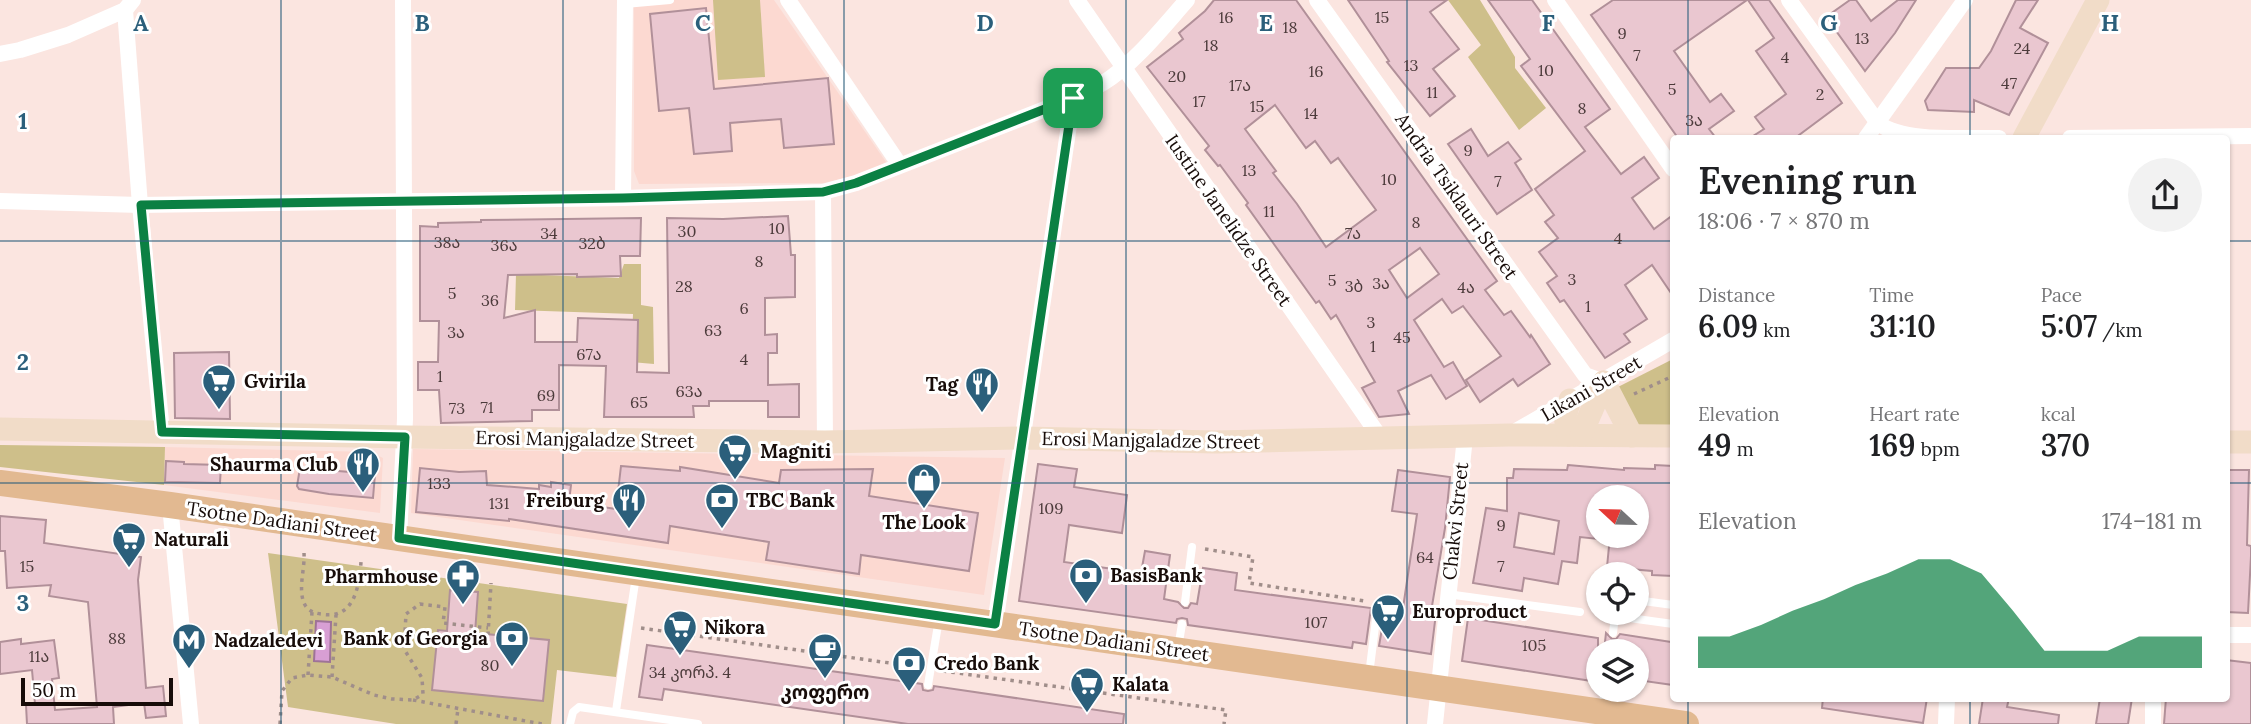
<!DOCTYPE html>
<meta charset="utf-8">
<style>
:root{--surface:#fff;--page:#f2f2f2;--text:#202124;--muted:#757577;--accent:#0b8043}
body{margin:0;font-family:Lora,"Noto Sans Georgian",serif;background:var(--page);color:var(--text);height:100vh;display:flex;flex-direction:column;font-size:26px;white-space:nowrap}
*{box-sizing:border-box;margin:0}
p{font-size:23px;color:var(--muted)}
.icon{flex:none;width:38px;height:38px;fill:none;stroke:currentColor;stroke-width:2;stroke-linecap:round;stroke-linejoin:round}
.map{position:relative;flex:1;overflow:hidden}
.drawer{position:absolute;left:1670px;top:135px;width:560px;height:567px;display:flex;flex-direction:column;background:var(--surface);border-radius:7px;box-shadow:0 2px 5px #0004}
.drawer>*{flex:none}
.needle{width:46px;rotate:292deg}
.controls{position:absolute;left:1586px;top:485px;display:grid;gap:14px}
.controls a{display:grid;place-items:center;width:63px;height:63px;border-radius:50%;background:var(--surface);box-shadow:0 2px 5px #0004;font-size:35px}
.scale{position:absolute;left:21px;bottom:18px;width:152px;box-sizing:border-box;padding-left:7px;border:4px solid #170c09;border-top:0;font-size:19px;line-height:24px;white-space:nowrap;color:#170c09;-webkit-text-stroke:5px #fff;paint-order:stroke}
.pin{position:absolute;display:grid;place-items:center;width:60px;height:60px;color:#fff;margin:-30px;border-radius:14px;box-shadow:0 4px 10px #0006}
.round{display:grid;place-items:center;flex:none;width:74px;height:74px;border-radius:37px;background:var(--page)}
.headline{display:flex;align-items:center;justify-content:space-between;height:119px;padding:0 28px}
h1{font-size:38px;font-weight:600;line-height:52px}
.stats{display:grid;grid-template-columns:repeat(3,1fr);gap:10px;height:119px;padding:7px 28px}
.stats div{display:grid;align-content:center}
.stats b{font-size:30px;font-weight:600}
.stats small{font-size:19px;font-weight:400}
.stats p{font-size:19px}
.chart{height:196px;padding:14px 28px}
.chart p{display:flex;justify-content:space-between}
.chart svg{width:100%;height:126px;margin-top:7px;fill:var(--accent);opacity:.7}
.map>svg:first-child{display:block}
.built{fill:#fcd9d1}
.green{fill:#cebf8a}
.water{fill:#d89fd4;stroke:#9e7397;stroke-width:2}
.building{fill:#eac7d0;stroke:#b19099;stroke-width:2;fill-rule:evenodd}
.lines{fill:none;stroke-linecap:round;stroke-linejoin:round}
.path{stroke:#a08e8a;stroke-width:3.5;stroke-dasharray:3.5 5;stroke-linecap:butt}
.lane{stroke:#fff;stroke-width:8}
.street{stroke:#fff;stroke-width:16}
.secondary{stroke:#f1dcc8;stroke-width:23}
.primary{stroke:#e2b991;stroke-width:26}
.route-casing{stroke:#fff;stroke-width:14}
.route{stroke:#0b8043;stroke-width:9}
.grid{fill:none;stroke:#2b5f7b;stroke-width:2;stroke-opacity:0.55}
.labels{text-anchor:middle;dominant-baseline:central;stroke-width:6;stroke-linejoin:round;paint-order:stroke}
.number-label{font-size:16px;fill:#4c3b3b}
.street-label{font-size:19px;fill:#170c09;stroke:#fff}
.poi-label{font-size:19px;font-weight:bold;fill:#170c09;stroke:#fff;text-anchor:start}
.grid-label{font-size:23px;text-anchor:middle;font-weight:bold;fill:#2b5f7b;stroke:#fff;stroke-width:6;stroke-linejoin:round;paint-order:stroke}
</style>
<div class="map">
<svg width="2251" height="724" viewBox="0 0 2251 724">
<rect width="100%" height="100%" fill="#fbe5e0"/>
<g class="built">
<path d="M634,0H774L886,162L866,173L824,183L639,184L634,171Z"/>
<path d="M165,447L371,452L383,458L380,513L164,485Z"/>
<path d="M413,449L1005,458L984,595L411,513Z"/>
</g>
<g class="green">
<path d="M713,0H760L765,77L718,80Z"/>
<path d="M1448,0H1480L1515,57V68L1546,108L1519,130L1468,57L1481,45Z"/>
<path d="M624,264H641V305L653,307L654,364L631,362L633,314L515,310L516,274L619,278Z"/>
<path d="M1673,359V429H1638L1616,388Z"/>
<path d="M0,445L165,447L164,485L0,467Z"/>
<path d="M268,553L627,604L616,677L557,670L551,724H396L288,707Z"/>
</g>
<path class="water" d="M316,621L331,622L330,662L314,661Z"/>
<g class="building">
<path d="M1214,0H1296L1497,281L1485,290L1504,315L1511,311L1530,337L1531,335L1550,364L1518,386L1513,379L1480,402L1466,380L1501,356L1463,306L1452,313L1442,299L1414,320L1444,367L1453,362L1467,386L1446,399L1431,375L1398,391L1409,414L1379,417L1362,388L1375,382L1336,315L1331,319L1319,301L1316,303L1246,205L1248,203L1220,165L1218,166L1205,150L1209,146L1147,67L1183,39L1179,33L1205,11ZM1275,105L1306,148L1315,141L1331,163L1338,158L1376,210L1326,247L1297,204L1273,173L1276,171L1245,129ZM1420,248L1439,274L1407,298L1389,270Z"/>
<path d="M1348,0H1447L1430,12L1459,49L1433,69L1455,96L1430,116L1387,62L1389,61Z"/>
<path d="M1488,0H1532L1610,109L1585,127L1621,174L1644,157L1659,178L1632,198L1654,229L1673,215V296L1652,265L1625,285L1647,319L1624,334L1630,342L1605,358L1564,300L1560,302L1547,283L1557,276L1539,252L1558,238L1545,222L1554,215L1535,189L1585,151L1521,66L1530,59Z"/>
<path d="M1613,0H1747L1674,51L1710,102L1721,94L1734,111L1709,129L1716,138H1678L1591,15Z"/>
<path d="M1748,0H1769L1842,103L1795,138H1750L1764,129L1755,117L1786,94L1756,51L1774,38Z"/>
<path d="M1850,0H1856L1871,21L1898,0H1916L1895,33L1865,71L1826,17Z"/>
<path d="M2016,0H2038L2020,28L2048,43L2009,115L1974,100V112L1928,110L1925,101L1946,68H1979L1991,51Z"/>
<path d="M706,8L714,89L828,78L834,144L784,148L781,119L730,123L732,151L694,154L689,108L659,111L650,14Z"/>
<path d="M1471,129L1488,156L1508,142L1521,159L1515,163L1532,190L1497,214L1448,144Z"/>
<path d="M788,216L791,255H795V297L765,298V335L777,334V353H768V385L799,384V417H768V401H709V406H693L694,417H604L606,366L559,365V410H532V421L441,423L439,390H418V362H438L439,321H420V226L438,227V223L481,222V220L641,218L640,256H620L621,276L577,277V274L508,275L504,318L535,310V342H577L578,318L638,320L637,372L669,373L667,218L723,219Z"/>
<path d="M229,352L230,419L175,418L174,353Z"/>
<path d="M166,461L184,462V464L221,465L220,483L165,482Z"/>
<path d="M1038,464L1077,469L1074,487L1127,495L1122,533L1069,525L1064,562L1141,573L1145,551L1170,555L1164,599L1178,602L1184,608H1188L1191,603L1197,604L1203,568L1237,573L1235,590L1371,608L1366,644L1353,642L1352,648L1188,625L1187,619L1182,618L1177,619L1176,623L1019,601Z"/>
<path d="M1568,465L1624,470V468L1655,469V465L1673,466V576L1652,575V571L1607,567L1610,536H1636V497H1598V539L1580,537L1577,563L1562,561L1558,584L1524,578L1522,591L1473,583L1486,508L1507,511V478H1513L1514,469L1567,470ZM1519,513L1559,521L1554,554L1514,547Z"/>
<path d="M621,466L680,471V467L779,483L781,470L873,469L869,496L978,513L969,571L861,555L859,574L766,560L769,542L670,526L668,543L509,519V521L416,512L420,468L459,472L486,471L487,485L539,489V485L551,487V482L571,485L569,502L616,509Z"/>
<path d="M300,468L375,474L373,498L329,494L299,489L297,486Z"/>
<path d="M1398,470L1450,477L1445,528L1431,612L1436,613L1431,654L1379,646L1386,605L1403,608L1417,514L1392,511Z"/>
<path d="M2226,470H2249L2247,545L2251,546V556L2248,613L2226,612Z"/>
<path d="M0,516L46,520L44,543L141,557L138,580L146,688L163,686L166,716L146,718L144,703L113,707L114,724H27L26,705L35,704L32,670L0,674V642L21,639V644L54,640L59,678L52,679L55,710L97,707L88,602L49,596L51,585L7,588L5,551H0Z"/>
<path d="M450,590L478,592L475,633L549,640L543,701L432,690L438,630L447,631Z"/>
<path d="M1468,618L1598,638V682L1462,661Z"/>
<path d="M1606,633L1612,639H1616L1620,634L1671,642L1673,643V685L1644,681V678L1636,677V651H1604Z"/>
<path d="M647,645L922,684L923,690L928,691L933,690L934,686L1124,714L1123,724H908L664,689L662,700L639,697Z"/>
<path d="M2226,660L2251,663V724H2164L2166,698H2226Z"/>
<path d="M1823,698H1927L1923,723L1822,708Z"/>
<path d="M1983,698H2009L2007,707L2059,715L2058,724H1979Z"/>
<path d="M2100,698H2132L2128,724H2096Z"/>
</g>
<g class="lines">
<g class="path">
<path d="M1634,394L1673,376"/>
<path d="M1205,549L1253,557L1249,583L1365,601"/>
<path d="M304,553C305,569 298,588 304,603C307,610 313,613 321,614C354,620 359,588 361,562"/>
<path d="M641,628L918,667"/>
<path d="M488,635L491,583"/>
<path d="M943,671L1226,710L1224,724"/>
<path d="M308,675L312,612"/>
<path d="M332,677L336,615"/>
<path d="M413,700L542,724"/>
<path d="M280,724L282,691L292,678L308,675L332,677L374,695L392,699L413,700L423,694L422,678L404,649L406,614L420,604L445,607L443,623L488,628"/>
<path d="M456,724L458,709"/>
</g>
<g class="lane">
<path d="M625,4L670,0"/>
<path d="M1447,594L1580,612"/>
<path d="M1636,600L1673,605"/>
<path d="M1185,602L1192,547"/>
<path d="M1613,633L1615,616L1673,624"/>
<path d="M1178,648L1182,624"/>
<path d="M1369,675L1378,603"/>
<path d="M928,685L939,619"/>
<path d="M1602,709L1605,690"/>
<path d="M616,711L636,576"/>
<path d="M570,724L573,712L579,707L698,724"/>
</g>
<g class="street">
<path d="M788,0L899,164"/>
<path d="M1077,0L1382,440"/>
<path d="M1317,0L1585,375L1604,382"/>
<path d="M1555,0L1673,169"/>
<path d="M1789,0L1878,123C1904,143 1965,137 1999,138"/>
<path d="M125,10L140,205L162,432"/>
<path d="M0,54L20,50L68,35L125,10L133,0"/>
<path d="M1866,138L1965,0"/>
<path d="M2070,138L2251,136"/>
<path d="M823,192L825,442"/>
<path d="M623,198L625,0"/>
<path d="M0,201L140,205L623,198L823,192L856,183L1073,98C1083,93 1093,88 1103,83C1134,64 1163,27 1187,0"/>
<path d="M1511,434L1673,340"/>
<path d="M170,505L191,724"/>
<path d="M399,538L405,419L403,0"/>
<path d="M995,624L1073,98"/>
<path d="M2226,635H2251"/>
<path d="M1435,724L1465,437"/>
<path d="M1946,724L1947,698"/>
<path d="M2153,724V698"/>
</g>
<g class="secondary">
<path d="M2024,138L2098,0"/>
<path d="M1604,382L1632,436"/>
<path d="M0,429L405,437L825,442L1023,438L1216,442L1509,435L1673,436"/>
<path d="M1568,435L1565,416L1570,400"/>
<path d="M1581,435L1604,382"/>
<path d="M2226,442H2251"/>
</g>
<path class="primary" d="M0,483L170,505L1686,724"/>
</g>
<g class="lines">
<g class="route-casing">
<path id="route" d="M1073,98L995,624L399,538L405,437L162,432L141,205L623,198L823,192L856,183Z"/>
</g>
<use href="#route" class="route"/>
</g>
<path class="grid" d="M281,0V724M563,0V724M844,0V724M1126,0V724M1407,0V724M1688,0V138M1970,0V138M0,241H1673M2226,241H2251M0,483H1673M2226,483H2251M1688,698V724M1970,698V724"/>
<defs>
<g id="supermarket-pin" transform="scale(1.75)"><path d="M0 17L-7.5 6A9.5 9.5 0 1 1 7.5 6Z" fill="#2b5f7b" stroke="#fff"/><path d="M-6-5.5h2.5l.6 2H6L4.5 2H-2.5L-4.4-4H-6ZM-1.5 3.2a1.3 1.3 0 1 0 .1 0ZM3 3.2a1.3 1.3 0 1 0 .1 0Z" fill="#fff"/></g>
<g id="restaurant-pin" transform="scale(1.75)"><path d="M0 17L-7.5 6A9.5 9.5 0 1 1 7.5 6Z" fill="#2b5f7b" stroke="#fff"/><path d="M-5-6h1v4h1v-4h1v4h1v-4h1v5L-1.5 .5V6h-2V.5L-5-1ZM5-6V6H3V1.5H1.5Q1.5-4 5-6Z" fill="#fff"/></g>
<g id="shop-pin" transform="scale(1.75)"><path d="M0 17L-7.5 6A9.5 9.5 0 1 1 7.5 6Z" fill="#2b5f7b" stroke="#fff"/><path d="M-5-2.5h2.3a2.7 3.5 0 0 1 5.4 0H5L5.5 6h-11ZM-1.5-2.5h3a1.5 2.3 0 0 0-3 0Z" fill="#fff"/></g>
<g id="bank-pin" transform="scale(1.75)"><path d="M0 17L-7.5 6A9.5 9.5 0 1 1 7.5 6Z" fill="#2b5f7b" stroke="#fff"/><path d="M-6-4H6V4H-6ZM0-2.3a2.3 2.3 0 1 0 0 4.6a2.3 2.3 0 1 0 0-4.6Z" fill="#fff"/></g>
<g id="pharmacy-pin" transform="scale(1.75)"><path d="M0 17L-7.5 6A9.5 9.5 0 1 1 7.5 6Z" fill="#2b5f7b" stroke="#fff"/><path d="M-2-6h4v4h4v4h-4v4h-4v-4h-4v-4h4Z" fill="#fff"/></g>
<g id="metro-pin" transform="scale(1.75)"><path d="M0 17L-7.5 6A9.5 9.5 0 1 1 7.5 6Z" fill="#2b5f7b" stroke="#fff"/><path d="M-5.5 5V-5H-3L0 0L3-5H5.5V5H3V-.5L0 4L-3-.5V5Z" fill="#fff"/></g>
<g id="cafe-pin" transform="scale(1.75)"><path d="M0 17L-7.5 6A9.5 9.5 0 1 1 7.5 6Z" fill="#2b5f7b" stroke="#fff"/><path d="M-5.5-4.5H6V0H3Q3 3.5 0 3.5H-2.5Q-5.5 3.5-5.5 0ZM3-3.2v2h1.7v-2ZM-6 4.5H4V6H-6Z" fill="#fff"/></g>
</defs>
<g fill-rule="evenodd">
<use href="#supermarket-pin" x="219" y="381"/>
<use href="#restaurant-pin" x="982" y="384"/>
<use href="#supermarket-pin" x="735" y="451"/>
<use href="#restaurant-pin" x="363" y="464"/>
<use href="#shop-pin" x="924" y="480"/>
<use href="#restaurant-pin" x="629" y="500"/>
<use href="#bank-pin" x="722" y="500"/>
<use href="#supermarket-pin" x="129" y="539"/>
<use href="#bank-pin" x="1086" y="575"/>
<use href="#pharmacy-pin" x="463" y="576"/>
<use href="#supermarket-pin" x="1388" y="611"/>
<use href="#supermarket-pin" x="680" y="627"/>
<use href="#bank-pin" x="512" y="638"/>
<use href="#metro-pin" x="189" y="640"/>
<use href="#cafe-pin" x="825" y="650"/>
<use href="#bank-pin" x="909" y="663"/>
<use href="#supermarket-pin" x="1087" y="684"/>
</g>
<g class="labels">
<g class="number-label">
<text x="1226" y="17">16</text>
<text x="1382" y="17">15</text>
<text x="1290" y="27">18</text>
<text x="1622" y="33">9</text>
<text x="1862" y="38">13</text>
<text x="1211" y="45">18</text>
<text x="2022" y="48">24</text>
<text x="1637" y="55">7</text>
<text x="1785" y="57">4</text>
<text x="1411" y="65">13</text>
<text x="1546" y="70">10</text>
<text x="1316" y="71">16</text>
<text x="1177" y="76">20</text>
<text x="2009" y="83">47</text>
<text x="1240" y="85">17ა</text>
<text x="1672" y="89">5</text>
<text x="1432" y="92">11</text>
<text x="1820" y="94">2</text>
<text x="1199" y="101">17</text>
<text x="1257" y="106">15</text>
<text x="1582" y="108">8</text>
<text x="1311" y="113">14</text>
<text x="1694" y="120">3ა</text>
<text x="1468" y="150">9</text>
<text x="1249" y="170">13</text>
<text x="1389" y="179">10</text>
<text x="1498" y="181">7</text>
<text x="1269" y="211">11</text>
<text x="1416" y="222">8</text>
<text x="777" y="228">10</text>
<text x="687" y="231">30</text>
<text x="549" y="233">34</text>
<text x="1353" y="233">7ა</text>
<text x="1618" y="238">4</text>
<text x="447" y="242">38ა</text>
<text x="592" y="243">32ბ</text>
<text x="504" y="245">36ა</text>
<text x="759" y="261">8</text>
<text x="1572" y="279">3</text>
<text x="1332" y="280">5</text>
<text x="1381" y="283">3ა</text>
<text x="684" y="286">28</text>
<text x="1354" y="286">3ბ</text>
<text x="1466" y="287">4ა</text>
<text x="452" y="293">5</text>
<text x="490" y="300">36</text>
<text x="1588" y="306">1</text>
<text x="744" y="308">6</text>
<text x="1371" y="322">3</text>
<text x="713" y="330">63</text>
<text x="456" y="332">3ა</text>
<text x="1402" y="337">45</text>
<text x="1373" y="346">1</text>
<text x="589" y="354">67ა</text>
<text x="744" y="359">4</text>
<text x="440" y="376">1</text>
<text x="689" y="391">63ა</text>
<text x="546" y="395">69</text>
<text x="639" y="402">65</text>
<text x="487" y="407">71</text>
<text x="457" y="408">73</text>
<text x="439" y="483">133</text>
<text x="499" y="503">131</text>
<text x="1051" y="508">109</text>
<text x="1501" y="525">9</text>
<text x="1425" y="557">64</text>
<text x="27" y="566">15</text>
<text x="1501" y="566">7</text>
<text x="1316" y="622">107</text>
<text x="117" y="638">88</text>
<text x="1534" y="645">105</text>
<text x="39" y="656">11ა</text>
<text x="490" y="665">80</text>
<text x="690" y="672">34 კორპ. 4</text>
</g>
<g class="street-label">
<text transform="translate(1457 196) rotate(55)">Andria Tsiklauri Street</text>
<text transform="translate(1229 220) rotate(55)">Iustine Janelidze Street</text>
<text transform="translate(1591 388) rotate(-30)">Likani Street</text>
<text transform="translate(585 439) rotate(1)">Erosi Manjgaladze Street</text>
<text transform="translate(1151 440) rotate(1)">Erosi Manjgaladze Street</text>
<text transform="translate(282 521) rotate(8)">Tsotne Dadiani Street</text>
<text transform="translate(1455 521) rotate(-84)">Chakvi Street</text>
<text transform="translate(1114 641) rotate(8)">Tsotne Dadiani Street</text>
</g>
<g class="poi-label">
<text x="244" y="381">Gvirila</text>
<text x="958" y="384" text-anchor="end">Tag</text>
<text x="760" y="451">Magniti</text>
<text x="338" y="464" text-anchor="end">Shaurma Club</text>
<text x="604" y="500" text-anchor="end">Freiburg</text>
<text x="746" y="500">TBC Bank</text>
<text x="924" y="522" text-anchor="middle">The Look</text>
<text x="154" y="539">Naturali</text>
<text x="1110" y="575">BasisBank</text>
<text x="438" y="576" text-anchor="end">Pharmhouse</text>
<text x="1412" y="611">Europroduct</text>
<text x="704" y="627">Nikora</text>
<text x="488" y="638" text-anchor="end">Bank of Georgia</text>
<text x="214" y="640">Nadzaledevi</text>
<text x="934" y="663">Credo Bank</text>
<text x="1112" y="684">Kalata</text>
<text x="825" y="692" text-anchor="middle">კოფერო</text>
</g>
</g>
<g class="grid-label">
<text x="141" y="31">A</text>
<text x="422" y="31">B</text>
<text x="703" y="31">C</text>
<text x="985" y="31">D</text>
<text x="1266" y="31">E</text>
<text x="1548" y="31">F</text>
<text x="1829" y="31">G</text>
<text x="2110" y="31">H</text>
<text x="23" y="129">1</text>
<text x="23" y="370">2</text>
<text x="23" y="611">3</text>
</g>
</svg>
<div class="controls">
<a><svg class="needle" viewBox="-14 -14 28 28"><path d="M0-13l5 13h-10z" fill="#e53935"/><path d="M0 13l5-13h-10z" fill="#757577"/></svg></a>
<a><svg class="icon" aria-label="locate" viewBox="0 0 24 24"><circle cx="12" cy="12" r="6"/><path d="M12 2v4M12 18v4M2 12h4M18 12h4"/></svg></a>
<a><svg class="icon" aria-label="layers" viewBox="0 0 24 24"><path d="M12 4l9 5-9 5-9-5zM3 14l9 5 9-5"/></svg></a>
</div>
<div class="scale">50 m</div>
<div class="pin" style="left:1073px;top:98px;background:#1e9e55"><svg class="icon" aria-label="arrive" viewBox="0 0 24 24"><path d="M6 21V4h12l-3 4 3 4H6"/></svg></div>
<section class="drawer">
<div class="headline"><div><h1>Evening run</h1><p>18:06 · 7 × 870 m</p></div><a class="round"><svg class="icon" aria-label="share" viewBox="0 0 24 24"><path d="M12 15V3M7 8l5-5 5 5M5 13v7h14v-7"/></svg></a></div>
<div class="stats">
<div><p>Distance</p><b>6.09<small> km</small></b></div>
<div><p>Time</p><b>31:10</b></div>
<div><p>Pace</p><b>5:07<small> /km</small></b></div>
</div>
<div class="stats">
<div><p>Elevation</p><b>49<small> m</small></b></div>
<div><p>Heart rate</p><b>169<small> bpm</small></b></div>
<div><p>kcal</p><b>370</b></div>
</div>
<div class="chart"><p><span>Elevation</span>174–181 m</p>
<svg viewBox="0 0 160 44" preserveAspectRatio="none"><path d="M0 44V33L10 33L20 29L30 24L40 20L50 15L60 11L70 6L80 6L90 11L100 24L110 38L120 38L130 38L140 33L150 33L160 33V44z"/></svg>
</div>
</section>
</div>
